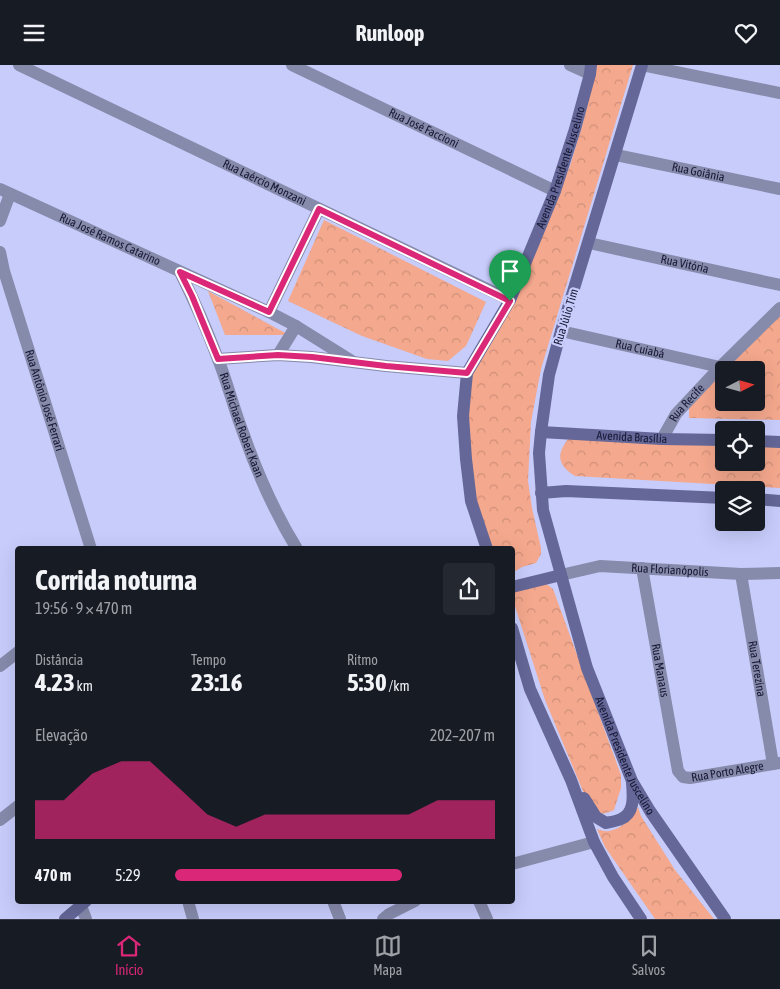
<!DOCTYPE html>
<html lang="pt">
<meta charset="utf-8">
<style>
:root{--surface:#171b24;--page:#242831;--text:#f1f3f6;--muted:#9ea1a6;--line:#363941;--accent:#db2777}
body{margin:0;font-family:"Asap Condensed",sans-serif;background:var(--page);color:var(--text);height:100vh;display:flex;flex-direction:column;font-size:19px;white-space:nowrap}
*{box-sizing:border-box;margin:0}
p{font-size:16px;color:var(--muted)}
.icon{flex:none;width:28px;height:28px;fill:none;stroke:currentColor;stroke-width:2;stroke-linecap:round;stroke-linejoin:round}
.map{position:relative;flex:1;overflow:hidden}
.side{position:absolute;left:15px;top:481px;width:500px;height:358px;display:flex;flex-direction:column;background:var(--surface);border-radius:5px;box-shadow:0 5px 20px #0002}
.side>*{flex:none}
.needle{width:32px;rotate:84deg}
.fabs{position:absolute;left:715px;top:296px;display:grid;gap:10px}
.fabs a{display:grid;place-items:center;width:50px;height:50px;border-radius:5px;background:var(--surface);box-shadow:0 5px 20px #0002;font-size:25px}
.pin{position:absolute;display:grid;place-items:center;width:42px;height:42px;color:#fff;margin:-51px -21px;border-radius:50% 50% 50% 0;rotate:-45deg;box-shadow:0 0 5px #0007}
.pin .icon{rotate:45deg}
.round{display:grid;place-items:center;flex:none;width:52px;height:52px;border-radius:5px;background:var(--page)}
.headline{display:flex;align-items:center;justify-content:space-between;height:85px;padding:0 20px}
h1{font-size:28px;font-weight:700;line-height:38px}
.metrics{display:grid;grid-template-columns:repeat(3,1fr);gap:8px;height:85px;padding:5px 20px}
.metrics div{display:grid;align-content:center}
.metrics b{font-size:25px;font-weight:700}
.metrics small{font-size:14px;font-weight:400}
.metrics p{font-size:14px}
.chart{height:140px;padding:10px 20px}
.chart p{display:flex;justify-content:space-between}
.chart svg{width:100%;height:90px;margin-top:5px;fill:var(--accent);opacity:.7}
ul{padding:0 20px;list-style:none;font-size:16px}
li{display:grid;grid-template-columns:80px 60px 1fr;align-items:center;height:38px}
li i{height:12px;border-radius:6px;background:var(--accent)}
header{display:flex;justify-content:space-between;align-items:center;height:65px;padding:0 20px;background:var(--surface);font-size:22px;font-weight:700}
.dock{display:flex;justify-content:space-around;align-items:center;height:70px;border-top:1px solid var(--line);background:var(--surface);font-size:14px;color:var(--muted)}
.dock a{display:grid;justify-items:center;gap:2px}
.dock .selected{color:var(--accent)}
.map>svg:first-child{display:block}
.park{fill:url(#park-crowns);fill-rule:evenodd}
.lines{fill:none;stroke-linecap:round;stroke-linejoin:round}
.street{stroke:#868aab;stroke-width:12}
.secondary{stroke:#646797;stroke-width:12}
.route-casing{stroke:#fff;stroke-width:10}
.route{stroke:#db2777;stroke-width:6}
.labels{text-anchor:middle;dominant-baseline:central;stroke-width:4.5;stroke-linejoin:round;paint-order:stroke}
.street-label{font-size:12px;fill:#171834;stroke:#c7ccfb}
</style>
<header><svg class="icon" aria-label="menu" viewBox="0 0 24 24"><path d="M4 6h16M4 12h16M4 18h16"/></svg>Runloop<svg class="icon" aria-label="heart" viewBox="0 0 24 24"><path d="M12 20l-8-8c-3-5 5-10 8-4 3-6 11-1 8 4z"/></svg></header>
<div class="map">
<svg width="780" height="854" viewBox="0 0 780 854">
<defs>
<pattern id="park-crowns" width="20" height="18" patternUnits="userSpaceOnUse" patternTransform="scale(1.25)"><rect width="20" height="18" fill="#f4a88d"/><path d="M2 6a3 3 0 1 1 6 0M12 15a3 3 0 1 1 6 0" fill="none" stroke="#d0907a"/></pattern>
</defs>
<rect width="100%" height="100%" fill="#c7ccfb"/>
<g class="park">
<path d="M594,0H633L541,304L531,357L528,416L532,443L541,483V489L536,498L522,502L514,507H513L512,484H493L476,435L466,350L472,309L514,231L570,101L584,54Z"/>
<path d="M324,155L486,237L466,281L448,296L427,294L362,271L288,236Z"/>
<path d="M208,226L289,270H225Z"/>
<path d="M780,249V355L689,353V336ZM724,305H756V338H724Z"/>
<path d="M569,373L724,378V398H756V380L780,382V423L575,411C557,400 556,389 569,373Z"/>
<path d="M544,517L553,524L621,710V723L614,745C603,750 600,750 590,743L545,635L513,535L512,528L516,524Z"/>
<path d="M638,742L641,751L675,805L714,854H655L605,782L597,764C600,765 606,767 609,766C622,764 631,753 638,742Z"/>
</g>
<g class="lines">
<g class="street">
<path id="s1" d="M19,0L510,235"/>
<path id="s2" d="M292,0L555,126"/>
<path d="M570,0L590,9"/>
<path d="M642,0L780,28"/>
<path id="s3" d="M616,90L780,124"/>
<path id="s4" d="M0,124L269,247L296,261L352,296"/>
<path d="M0,156L10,129"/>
<path id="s5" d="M589,178L780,220"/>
<path id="s6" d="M0,187L4,206L91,484"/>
<path id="s7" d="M180,207C194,235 207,265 218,294C228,319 234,345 244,370C258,410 275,448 297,484"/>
<path d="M269,247L319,144"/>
<path id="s8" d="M561,266L720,302"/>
<path d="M278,290L296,261"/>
<path d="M218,294L278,290L311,292L386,301L467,308"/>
<path id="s9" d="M662,374L676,349L720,302L780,243"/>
<path id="s10" d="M642,503L678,706L683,712L690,713L780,698"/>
<path id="s11" d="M741,509L773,699"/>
<path id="s12" d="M561,510L600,501L741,509L780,508"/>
<path d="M0,601L18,587"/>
<path d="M0,755L18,741"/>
<path d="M512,799L594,777"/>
<path d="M188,836L193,854"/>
<path d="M333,836L340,854"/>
<path d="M479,836L487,854"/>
<path d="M81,841L86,854"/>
<path d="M383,854L389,849L415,836"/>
</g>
<g class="secondary">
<path id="s13" d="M642,0L561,266L549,310L541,367L539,388L543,445L587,603L632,716L650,746L725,854"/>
<path id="s14" d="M541,367L662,374L724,375"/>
<path d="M756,376L780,377"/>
<path d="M541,428L566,426L724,433"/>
<path d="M756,434L780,436"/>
<path id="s15" d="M487,484L471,436L466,394L463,351L467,308L510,235L555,126L575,64L590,9L591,0"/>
<path d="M512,522L561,510"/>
<path d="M512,563L530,624L571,715L594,777L613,812L641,854"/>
<path d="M584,733L596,752L606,758C610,757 617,756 621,754C635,748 633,731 632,718"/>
<path d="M65,854L86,836"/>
</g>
</g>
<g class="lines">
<g class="route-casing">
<path id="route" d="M319,144L510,236L467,308L386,301L312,292L278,290L218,294L192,231L180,207L269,247Z"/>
</g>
<use href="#route" class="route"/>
</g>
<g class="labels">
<g class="street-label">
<text stroke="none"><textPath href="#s2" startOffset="146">Rua José Faccioni</textPath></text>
<text stroke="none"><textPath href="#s15" startOffset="406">Avenida Presidente Juscelino</textPath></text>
<text stroke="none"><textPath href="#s3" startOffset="84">Rua Goiânia</textPath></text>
<text stroke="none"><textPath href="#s1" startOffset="272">Rua Laércio Monzani</textPath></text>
<text stroke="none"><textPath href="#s4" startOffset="121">Rua José Ramos Catarino</textPath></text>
<text stroke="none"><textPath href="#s5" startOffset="98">Rua Vitória</textPath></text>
<text transform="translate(566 252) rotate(-73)">Rua Júlio Tim</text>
<text stroke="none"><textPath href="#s8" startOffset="81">Rua Cuiabá</textPath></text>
<text stroke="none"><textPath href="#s6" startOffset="155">Rua Antônio José Ferrari</textPath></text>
<text stroke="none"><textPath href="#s9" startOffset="44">Rua Recife</textPath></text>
<text stroke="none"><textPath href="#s7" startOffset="165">Rua Michael Robert Kaan</textPath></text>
<text stroke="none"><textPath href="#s14" startOffset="91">Avenida Brasília</textPath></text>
<text stroke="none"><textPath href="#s12" startOffset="110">Rua Florianópolis</textPath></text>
<text stroke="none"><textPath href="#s11" startOffset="96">Rua Terezina</textPath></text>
<text stroke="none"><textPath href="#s10" startOffset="104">Rua Manaus</textPath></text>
<text stroke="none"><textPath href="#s13" startOffset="719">Avenida Presidente Juscelino</textPath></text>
<text stroke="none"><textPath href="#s10" startOffset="259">Rua Porto Alegre</textPath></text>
</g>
</g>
</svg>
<div class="fabs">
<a><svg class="needle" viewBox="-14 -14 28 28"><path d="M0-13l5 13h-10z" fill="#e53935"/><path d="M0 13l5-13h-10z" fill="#9ea1a6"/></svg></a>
<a><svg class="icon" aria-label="locate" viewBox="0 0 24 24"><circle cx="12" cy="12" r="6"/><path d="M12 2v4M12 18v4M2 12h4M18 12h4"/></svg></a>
<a><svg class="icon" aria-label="layers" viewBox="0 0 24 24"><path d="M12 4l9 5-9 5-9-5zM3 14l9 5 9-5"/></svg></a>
</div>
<div class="pin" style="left:510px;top:236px;background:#1e9e55"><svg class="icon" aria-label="arrive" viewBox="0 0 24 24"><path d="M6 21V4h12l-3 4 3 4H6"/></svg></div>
<section class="side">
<div class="headline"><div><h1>Corrida noturna</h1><p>19:56 · 9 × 470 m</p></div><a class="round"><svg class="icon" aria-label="share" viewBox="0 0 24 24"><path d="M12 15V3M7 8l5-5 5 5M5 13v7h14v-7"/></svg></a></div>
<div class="metrics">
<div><p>Distância</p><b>4.23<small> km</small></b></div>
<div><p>Tempo</p><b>23:16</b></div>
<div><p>Ritmo</p><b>5:30<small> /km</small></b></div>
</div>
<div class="chart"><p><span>Elevação</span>202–207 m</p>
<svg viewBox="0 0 160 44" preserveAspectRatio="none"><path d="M0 44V25L10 25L20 12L30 6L40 6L50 19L60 32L70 38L80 32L90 32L100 32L110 32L120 32L130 32L140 25L150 25L160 25V44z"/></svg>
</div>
<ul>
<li><b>470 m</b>5:29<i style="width:71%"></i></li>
</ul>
</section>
</div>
<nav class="dock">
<a class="selected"><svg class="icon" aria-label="home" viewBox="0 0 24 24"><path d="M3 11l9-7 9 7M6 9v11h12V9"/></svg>Início</a>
<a><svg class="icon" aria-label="map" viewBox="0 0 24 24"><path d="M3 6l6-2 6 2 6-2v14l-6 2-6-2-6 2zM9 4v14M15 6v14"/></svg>Mapa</a>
<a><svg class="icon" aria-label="saved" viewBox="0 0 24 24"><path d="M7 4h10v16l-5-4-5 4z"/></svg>Salvos</a>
</nav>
